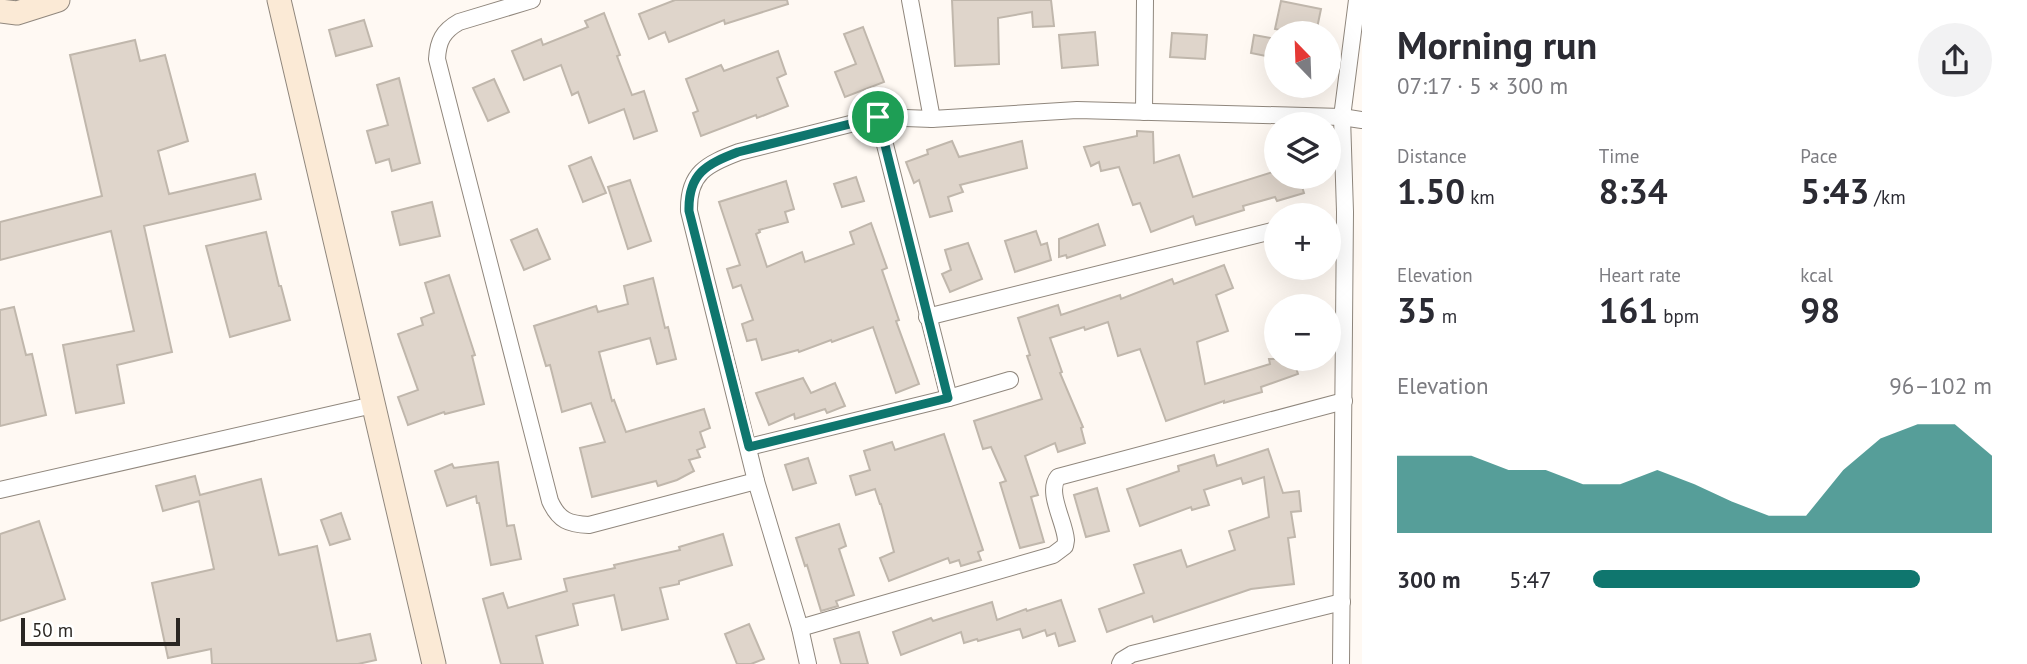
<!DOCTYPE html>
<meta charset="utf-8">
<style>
:root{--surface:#fff;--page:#f2f2f3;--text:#2b2b33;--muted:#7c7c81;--accent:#0f766e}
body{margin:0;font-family:"PT Sans",sans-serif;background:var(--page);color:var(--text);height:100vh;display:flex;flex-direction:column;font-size:26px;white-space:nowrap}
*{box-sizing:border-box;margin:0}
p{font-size:23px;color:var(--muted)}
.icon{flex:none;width:38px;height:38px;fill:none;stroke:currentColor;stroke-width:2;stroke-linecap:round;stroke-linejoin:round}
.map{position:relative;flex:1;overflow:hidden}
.sheet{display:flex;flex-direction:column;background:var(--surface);width:665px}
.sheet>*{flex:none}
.needle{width:46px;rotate:337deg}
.tools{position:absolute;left:1264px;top:21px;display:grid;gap:14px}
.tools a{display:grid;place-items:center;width:77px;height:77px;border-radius:50%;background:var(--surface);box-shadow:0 7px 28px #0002;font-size:35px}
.scale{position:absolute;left:21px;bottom:18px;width:159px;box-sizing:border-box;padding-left:7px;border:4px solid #2a2622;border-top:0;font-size:19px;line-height:24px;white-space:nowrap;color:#2a2622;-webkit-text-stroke:5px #fff;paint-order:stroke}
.pin{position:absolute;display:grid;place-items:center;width:60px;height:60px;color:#fff;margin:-30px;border:4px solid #fff;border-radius:50%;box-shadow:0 2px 7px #0007}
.round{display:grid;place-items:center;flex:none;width:74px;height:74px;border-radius:37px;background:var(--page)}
.summary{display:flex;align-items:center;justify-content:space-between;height:119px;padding:0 35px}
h1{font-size:38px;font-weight:600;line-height:52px}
.figures{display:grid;grid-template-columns:repeat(3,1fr);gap:10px;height:119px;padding:7px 35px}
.figures div{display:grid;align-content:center}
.figures b{font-size:35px;font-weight:600}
.figures small{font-size:19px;font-weight:400}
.figures p{font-size:19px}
.chart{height:196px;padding:14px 35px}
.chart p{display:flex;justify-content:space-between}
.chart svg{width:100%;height:126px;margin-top:7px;fill:var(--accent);opacity:.7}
ul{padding:0 35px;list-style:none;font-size:23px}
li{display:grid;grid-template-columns:112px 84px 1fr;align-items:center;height:52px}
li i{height:18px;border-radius:9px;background:var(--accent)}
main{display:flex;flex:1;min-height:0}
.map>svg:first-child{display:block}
.building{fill:#dfd5cb;stroke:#c0b7ac;stroke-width:2}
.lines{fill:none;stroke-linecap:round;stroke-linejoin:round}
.street-casing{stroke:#90877d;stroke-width:18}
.secondary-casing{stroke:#90877d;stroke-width:25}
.street{stroke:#fff;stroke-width:16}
.secondary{stroke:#fbead6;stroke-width:23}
.route-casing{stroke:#fff;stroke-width:14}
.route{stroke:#0f766e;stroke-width:9}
</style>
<main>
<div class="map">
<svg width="1362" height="664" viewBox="0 0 1362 664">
<rect width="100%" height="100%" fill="#fff9f3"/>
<g class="building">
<path d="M675,0H787L788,4L725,24L724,20L669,42L665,32L649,39L639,14Z"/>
<path d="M952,0H1051L1054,26L1033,27L1032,12L998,18L999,64L955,66Z"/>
<path d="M1281,1L1321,9L1316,33H1295L1275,29Z"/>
<path d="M604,13L620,55L617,56L632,95L644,91L657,131L634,139L624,109L589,123L578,92L572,95L561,65L524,80L512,51L541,39L543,45L588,27L585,21Z"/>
<path d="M364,20L372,46L336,56L329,30Z"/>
<path d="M863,27L884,82L845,97L835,72L856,64L844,34Z"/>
<path d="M1095,32L1098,65L1062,68L1059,35Z"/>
<path d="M1172,33L1207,35L1205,59L1170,57Z"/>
<path d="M1254,35L1276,39V58L1251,53Z"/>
<path d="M135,40L140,61L165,55L188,141L158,151L169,194L255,174L261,199L144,226L172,352L117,365L124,403L76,413L63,345L134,331L111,231L0,260V222L102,196L70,55Z"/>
<path d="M778,51L786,74L777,78L788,106L757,118L756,115L701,136L693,113L698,111L686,79L721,65L724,71Z"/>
<path d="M399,78L420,163L392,171L389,159L376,163L367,131L388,125L377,85Z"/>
<path d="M494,79L509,112L488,121L473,88Z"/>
<path d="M1137,131L1153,132L1154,163L1179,155L1193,197L1276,171V177H1299L1304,193L1277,201L1275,197L1243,206L1244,210L1196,225L1193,216L1151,232L1140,203L1133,205L1119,167L1101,171L1099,162L1091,166L1084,147L1137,136Z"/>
<path d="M952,141L959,157L1022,141L1027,168L960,185L963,192L948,197L952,211L930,217L919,180L914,183L906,162L928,154L927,150Z"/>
<path d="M591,157L606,193L583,202L569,166Z"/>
<path d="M856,177L864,201L842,207L834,184Z"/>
<path d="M630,180L651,241L628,249L608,187Z"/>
<path d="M786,181L794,209L785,212L788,222L759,230L760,232L756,234L767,267L802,252L805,262L854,244L850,232L871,223L887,268L882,270L899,320L896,321L919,384L896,393L873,327L832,342L831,340L799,352L798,350L762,360L756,339L747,341L742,324L753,320L741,285L733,288L727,269L740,265L719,202Z"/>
<path d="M432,202L440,236L400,245L392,212Z"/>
<path d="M1098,224L1105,245L1067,258L1066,255L1059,257V239Z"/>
<path d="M537,229L550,259L524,270L511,240Z"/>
<path d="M1036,231L1041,245L1047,243L1051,260L1015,272L1005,241Z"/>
<path d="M266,232L279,286H281L290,320L230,337L206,246Z"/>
<path d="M968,243L982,279L950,292L942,274L951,270L945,250Z"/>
<path d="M1224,265L1233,288L1216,295L1228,331L1197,342L1205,384L1270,364L1269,359H1293L1298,374L1261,387L1262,392L1224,403V401L1166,421L1140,349L1118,356L1108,322L1085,330L1084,327L1050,338L1062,372L1060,373L1083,427L1081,428L1085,443L1058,452L1055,443L1025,456L1038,495L1031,497L1044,542L1020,548L1000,483L1006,481L991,447L983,449L974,421L1042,399L1027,356L1030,355L1018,318L1058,305L1061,315L1120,295L1121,299L1172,279L1174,284Z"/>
<path d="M449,275L475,355L472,356L484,404L445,414L444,412L408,425L398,397L418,390L398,334L423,325L421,318L434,313L425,283Z"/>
<path d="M653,278L665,328L668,327L676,359L657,364L650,338L599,352L612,401L614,400L626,432L704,409L710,428L700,432L705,447L697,450L700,457L689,460L694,471L677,480L658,486L656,481L592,497L580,448L605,442L591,403L562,412L550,365L546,366L534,326L596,306L598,312L628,304L624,286Z"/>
<path d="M14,307L26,355L32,354L46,415L0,426V310Z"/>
<path d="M803,378L811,393L835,383L845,406L827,413L825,409L795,419L794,414L769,425L756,393Z"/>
<path d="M944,434L983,550L978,552L981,560L961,566L959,560L950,563L948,558L889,581L880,558L894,552L881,504H880L875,489L856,495L850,476L870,470L864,451L892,442L895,450Z"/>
<path d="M1268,449L1283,493L1299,491L1301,511L1291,512L1295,537L1288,538L1294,584L1251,589L1154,622L1152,616L1107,632L1099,609L1144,593L1134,565L1181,550L1187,567L1235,550L1229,531L1269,517L1264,477L1243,484L1241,478L1204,490L1209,505L1192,510L1191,507L1140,526L1127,489L1179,471L1178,466L1214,455L1217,466Z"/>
<path d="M808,458L816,483L793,490L785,465Z"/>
<path d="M498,462L507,526L514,525L521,559L491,565L479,503H477L476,496L447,506L435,471L452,464L454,468Z"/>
<path d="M195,476L200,495L261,479L279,555L317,546L337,641L370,634L376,660L358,664H212L211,649L168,658L152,583L214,569L199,501L163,511L156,486Z"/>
<path d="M1097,488L1109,531L1086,537L1074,495Z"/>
<path d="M341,513L350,539L330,545L321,520Z"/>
<path d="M39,521L65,599L0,621V534Z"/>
<path d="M839,524L846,546L839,549L854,595L836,601L838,606L821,611L807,565L805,566L796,538Z"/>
<path d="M723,534L732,565L679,581V584L660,588L668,619L622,630L614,595L573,604L578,625L536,636L543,664H501L483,599L503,593L508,608L567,591L564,579L615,568L614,565L680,550L679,547Z"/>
<path d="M1061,600L1075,641L1059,646L1055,633L1047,636L1045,630L1023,638L1020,629L978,641L977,639L964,643L961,632L901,655L893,632L931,618L933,621L992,602L997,620L1026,609L1027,611Z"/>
<path d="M749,624L764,659L751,664H737L725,634Z"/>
<path d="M859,632L868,664H841L834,639Z"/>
</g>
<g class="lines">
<g class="street-casing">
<g id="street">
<path d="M532,0L459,22C443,31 438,41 437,59L550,501C559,521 569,524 589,525L756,481"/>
<path d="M910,0L932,119"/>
<path d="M1144,112L1145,0"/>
<path d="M878,117L949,398"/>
<path d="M927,317L1276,230"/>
<path d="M749,447L949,398L1010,380"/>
<path d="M0,490L373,405"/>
<path d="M800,628L1053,555L1065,546L1066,540C1065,522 1046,492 1058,477L1344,401"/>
<path d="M808,664L800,628L756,481L689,211C688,173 707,164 739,152L878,117L932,119L1077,110L1342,117L1362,120"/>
<path d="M1120,664L1122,660L1132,654L1342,602"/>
<path d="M1341,664L1345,212L1342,117L1357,0"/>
</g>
</g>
<g class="secondary-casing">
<g id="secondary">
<path d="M279,0L434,664"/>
<path d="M0,11L17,13L58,0"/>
</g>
</g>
<use href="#street" class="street"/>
<use href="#secondary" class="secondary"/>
</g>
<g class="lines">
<g class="route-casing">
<path id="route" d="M878,117L948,398L749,447L689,211C688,173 707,164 738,152Z"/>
</g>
<use href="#route" class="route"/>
</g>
</svg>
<div class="tools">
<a><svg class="needle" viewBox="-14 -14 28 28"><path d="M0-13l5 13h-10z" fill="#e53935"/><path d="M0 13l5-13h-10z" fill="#7c7c81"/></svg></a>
<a><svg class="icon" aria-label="layers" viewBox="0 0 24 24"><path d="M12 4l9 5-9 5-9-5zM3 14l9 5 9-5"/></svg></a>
<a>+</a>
<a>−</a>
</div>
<div class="scale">50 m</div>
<div class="pin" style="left:878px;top:117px;background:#1e9e55"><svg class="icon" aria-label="arrive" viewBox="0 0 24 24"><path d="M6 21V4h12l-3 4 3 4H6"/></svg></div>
</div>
<section class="sheet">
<div class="summary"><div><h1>Morning run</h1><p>07:17 · 5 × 300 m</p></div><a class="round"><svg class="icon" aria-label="share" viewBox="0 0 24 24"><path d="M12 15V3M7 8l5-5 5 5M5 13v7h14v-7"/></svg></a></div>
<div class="figures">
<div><p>Distance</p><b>1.50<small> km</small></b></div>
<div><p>Time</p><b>8:34</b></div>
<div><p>Pace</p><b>5:43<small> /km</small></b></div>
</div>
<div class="figures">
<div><p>Elevation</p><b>35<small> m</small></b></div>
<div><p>Heart rate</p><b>161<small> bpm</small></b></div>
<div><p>kcal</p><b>98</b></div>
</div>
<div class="chart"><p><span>Elevation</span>96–102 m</p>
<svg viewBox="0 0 160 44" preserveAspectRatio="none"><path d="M0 44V17L10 17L20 17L30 22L40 22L50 27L60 27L70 22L80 27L90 33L100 38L110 38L120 22L130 11L140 6L150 6L160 17V44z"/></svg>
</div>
<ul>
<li><b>300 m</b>5:47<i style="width:82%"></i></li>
</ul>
</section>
</main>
